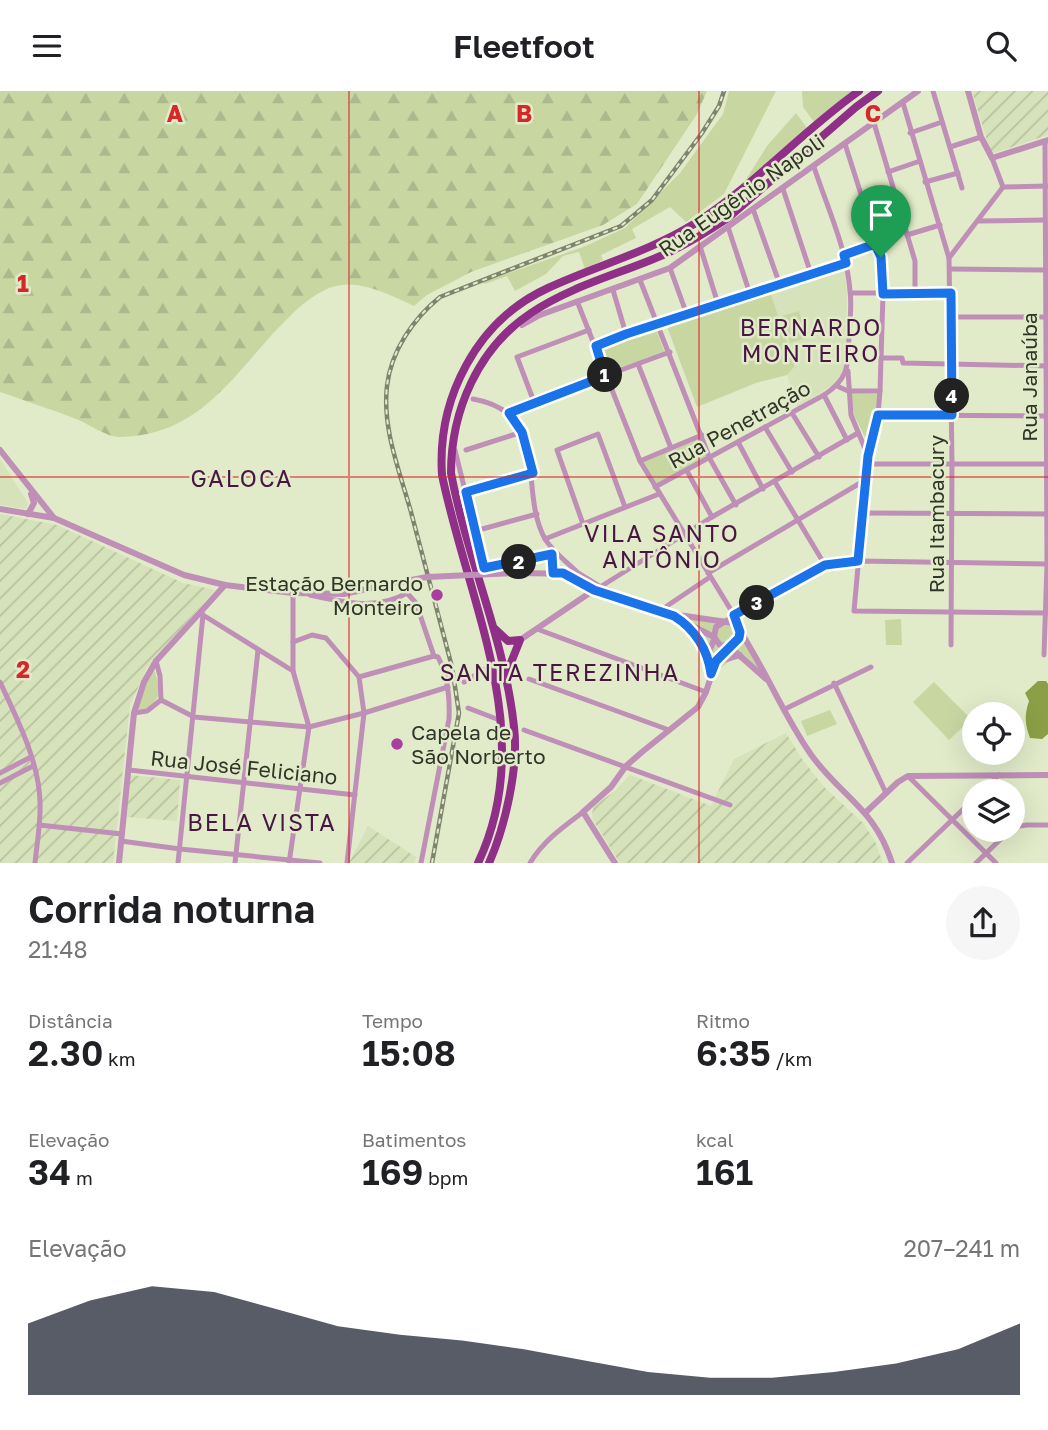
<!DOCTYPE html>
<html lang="pt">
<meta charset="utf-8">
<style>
:root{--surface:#fff;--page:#f6f6f6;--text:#202124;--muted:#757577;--accent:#111827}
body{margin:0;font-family:"Golos Text",sans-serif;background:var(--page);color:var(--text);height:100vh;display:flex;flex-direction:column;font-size:26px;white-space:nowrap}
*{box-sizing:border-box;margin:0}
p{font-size:23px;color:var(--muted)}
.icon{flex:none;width:38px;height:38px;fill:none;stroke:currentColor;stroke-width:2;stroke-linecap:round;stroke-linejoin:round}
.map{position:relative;height:772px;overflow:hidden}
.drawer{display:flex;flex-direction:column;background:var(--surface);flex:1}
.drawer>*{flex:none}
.tools{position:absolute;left:962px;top:611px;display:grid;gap:14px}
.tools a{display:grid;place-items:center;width:63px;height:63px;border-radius:50%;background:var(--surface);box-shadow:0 7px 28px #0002;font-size:35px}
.pin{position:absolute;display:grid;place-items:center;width:60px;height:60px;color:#fff;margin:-72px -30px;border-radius:50% 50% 50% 0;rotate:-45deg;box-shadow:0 0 7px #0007}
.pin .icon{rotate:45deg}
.km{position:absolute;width:35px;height:35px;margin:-18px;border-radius:50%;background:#222;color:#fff;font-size:19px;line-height:35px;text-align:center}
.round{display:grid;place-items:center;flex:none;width:74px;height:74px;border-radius:37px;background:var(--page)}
.summary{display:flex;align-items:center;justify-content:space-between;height:119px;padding:0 28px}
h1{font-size:38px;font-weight:600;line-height:52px}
.stats{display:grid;grid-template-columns:repeat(3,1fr);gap:10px;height:119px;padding:7px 28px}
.stats div{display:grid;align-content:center}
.stats b{font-size:35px;font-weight:600}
.stats small{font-size:19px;font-weight:400}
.stats p{font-size:19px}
.chart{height:196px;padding:14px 28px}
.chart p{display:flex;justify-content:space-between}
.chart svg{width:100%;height:126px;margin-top:7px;fill:var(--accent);opacity:.7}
header{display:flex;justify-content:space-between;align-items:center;height:91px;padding:0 28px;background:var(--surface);font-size:32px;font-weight:600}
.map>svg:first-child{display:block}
.built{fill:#d6e2b9}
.industrial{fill:url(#industrial-furrows)}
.green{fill:#c8d7a2}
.forest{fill:url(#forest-firs)}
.water{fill:#8b9f46}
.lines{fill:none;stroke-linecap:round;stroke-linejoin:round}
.minor{stroke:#bf8fb8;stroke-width:5}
.tertiary{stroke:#bf8fb8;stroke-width:6}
.trunk{stroke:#902f88;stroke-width:8}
.rail-casing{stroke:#7e846e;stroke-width:4.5}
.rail{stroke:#e1ebc9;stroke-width:2;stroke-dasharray:5;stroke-linecap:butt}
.tertiary-bridge{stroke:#bf8fb8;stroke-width:6}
.route-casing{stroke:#fff;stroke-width:14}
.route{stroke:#1a73e8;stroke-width:9}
.grid{fill:none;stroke:#d62828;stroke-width:2;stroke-opacity:0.55}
.poi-dot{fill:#a93e9f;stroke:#e1ebc9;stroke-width:2.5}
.labels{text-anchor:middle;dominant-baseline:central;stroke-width:5;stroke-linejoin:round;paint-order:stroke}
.street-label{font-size:21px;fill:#313528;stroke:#e1ebc9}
.poi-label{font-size:21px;fill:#313528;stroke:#e1ebc9;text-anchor:end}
.neighbourhood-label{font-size:23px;letter-spacing:2px;fill:#491644;stroke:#e1ebc9}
.grid-label{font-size:23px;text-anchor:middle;font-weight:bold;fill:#d62828;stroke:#e1ebc9;stroke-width:5;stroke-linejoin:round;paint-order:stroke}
</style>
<header><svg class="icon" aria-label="menu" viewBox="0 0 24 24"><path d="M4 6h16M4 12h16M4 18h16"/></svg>Fleetfoot<svg class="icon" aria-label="search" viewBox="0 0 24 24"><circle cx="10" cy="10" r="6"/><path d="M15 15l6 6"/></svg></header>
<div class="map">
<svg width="1048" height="772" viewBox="0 0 1048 772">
<defs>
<pattern id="industrial-furrows" width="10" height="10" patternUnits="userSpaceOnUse" patternTransform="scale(1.75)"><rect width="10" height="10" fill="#d6e2b9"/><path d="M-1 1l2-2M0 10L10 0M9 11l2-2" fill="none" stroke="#b8c29f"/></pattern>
<pattern id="forest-firs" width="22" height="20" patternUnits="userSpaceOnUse" patternTransform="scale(1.75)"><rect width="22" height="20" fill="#c8d7a2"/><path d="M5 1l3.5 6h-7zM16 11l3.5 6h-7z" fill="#acb98c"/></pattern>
</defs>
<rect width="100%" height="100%" fill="#e1ebc9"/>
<g class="built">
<path d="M845,176L847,202L846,273L842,285L835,293L797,316L787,284L795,275L770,199Z"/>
<path d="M0,368L28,412L26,418L0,414Z"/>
</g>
<g class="industrial">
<path d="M972,0H1048V44L991,63Z"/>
<path d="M0,423L57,434L183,492L215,499L147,577L130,614L113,772H0Z"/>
<path d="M786,642L802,668L824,696L863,732L875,750L883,772H620L593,729L592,722L594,715L616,699L630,684L711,715L734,668Z"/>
<path d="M130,684L180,689L177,730L127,726Z"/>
<path d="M368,735L416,766L414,772H349Z"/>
</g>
<g class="green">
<path d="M729,0H776L724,103L686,131L670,116L632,138L636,147L601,164L603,169L585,178L579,161L563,165L546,183L515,200L507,185L485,193L483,191L583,156L625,137L680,82L723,23Z"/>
<path d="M802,0H853L814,31L803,16Z"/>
<path d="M796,22L807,37L740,98L767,55Z"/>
<path d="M770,200L795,275L787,284L756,292L697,316L666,233Z"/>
<path d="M799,220L807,247L790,252L782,225Z"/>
<path d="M655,236L665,262L603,282L596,260L600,254Z"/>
<path d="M851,302L878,303L876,324L868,352L854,324Z"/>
<path d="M699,346L708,367L656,393L643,370Z"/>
<path d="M735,522L772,592L738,568C722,571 716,582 709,596L710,566L698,546L675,524L724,527Z"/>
<path d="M901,528L902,554H886L885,529Z"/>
<path d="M154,578C161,600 163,610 141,620L138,617L144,596Z"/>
<path d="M934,591L971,628L949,649L913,611Z"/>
<path d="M830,619L837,633L807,645L801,630Z"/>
</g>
<path class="forest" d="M0,0H707L697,23L637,113L603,134L471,181L427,204L414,215C394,206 365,191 342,194C323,196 306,210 292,223C238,275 205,345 120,346C106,346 89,333 76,328C51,318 25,310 0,301Z"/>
<path class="water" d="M1038,590H1046L1048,593V643L1042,648L1030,647C1025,633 1024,625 1029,610L1025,602Z"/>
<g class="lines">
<g class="minor">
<path d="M933,0L962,97"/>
<path d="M903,12L949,167L952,372L951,554"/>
<path d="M874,32L915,170V203"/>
<path d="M910,42L942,31"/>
<path d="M845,53L881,166L883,203L880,300L878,324L868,365L854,520L1048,522"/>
<path d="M950,56L981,46"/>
<path d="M992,67L1003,96"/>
<path d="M888,81L920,70"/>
<path d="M925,91L958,82"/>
<path d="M1003,96L1048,95"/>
<path d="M783,98L811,183"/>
<path d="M753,118L780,194"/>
<path d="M867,126L898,116"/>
<path d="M979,130L1044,129"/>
<path d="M728,136L750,203"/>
<path d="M907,144L940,134"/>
<path d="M700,155L718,213"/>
<path d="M844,164L875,153"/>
<path d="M949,167L1003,96"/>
<path d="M670,177L687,224"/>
<path d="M950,178L1045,179"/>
<path d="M640,189L710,368L736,414"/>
<path d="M613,199L626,243"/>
<path d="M851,202H951"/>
<path d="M577,210L640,370L734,524L738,535"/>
<path d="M951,226H1046"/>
<path d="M596,255L626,243L846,172"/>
<path d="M882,267H902L903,272L1048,275"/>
<path d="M638,273L671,357"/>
<path d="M848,280L851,324L868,365"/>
<path d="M837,295L848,300H880"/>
<path d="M824,304L847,349"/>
<path d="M473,308C553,322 517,397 545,448C553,461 568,472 579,483"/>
<path d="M534,311L517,266L589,239"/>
<path d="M509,322L534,311L670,261"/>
<path d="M792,322L819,366"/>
<path d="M878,324L1047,325"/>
<path d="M765,336L792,381"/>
<path d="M738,351L763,398"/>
<path d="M455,359L484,477L545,466L556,461"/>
<path d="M466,359L522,341"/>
<path d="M640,370L702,344"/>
<path d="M868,373H1047"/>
<path d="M687,380L712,426"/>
<path d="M775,391L825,474"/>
<path d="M655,396L824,304C850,287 848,273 849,244C850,229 852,214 850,200C847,158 827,116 814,76"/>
<path d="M466,401L533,382"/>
<path d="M863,422L1048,423"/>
<path d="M583,433L557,359L598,343L625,416"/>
<path d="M475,440L537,423"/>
<path d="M545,448L659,403"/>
<path d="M552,460L553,482"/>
<path d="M708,482L867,388"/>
<path d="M600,496L712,426L858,342"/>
<path d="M310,504C342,511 377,520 407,502L416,512L434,565L438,566C448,585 450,606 449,628L421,772"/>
<path d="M658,521L710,486"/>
<path d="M203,524L293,580"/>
<path d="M726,530L825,474L858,470L1048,473"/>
<path d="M537,538L706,601"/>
<path d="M293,551L312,544L326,547L359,586L364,622L347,772"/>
<path d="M1044,564L1047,473L1045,50"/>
<path d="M359,586L434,565"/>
<path d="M529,588L669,639"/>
<path d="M0,591C17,628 39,670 40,711C41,731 37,752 35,772"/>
<path d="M464,591L492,574"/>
<path d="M834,592L886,702"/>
<path d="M161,609L194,626L309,636L364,622L448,596"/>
<path d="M468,617L502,630"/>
<path d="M785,618L871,576"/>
<path d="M134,622L147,620L161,609L160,585L156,570"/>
<path d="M524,639L730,714"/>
<path d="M129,679L355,704"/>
<path d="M0,682L31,666"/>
<path d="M908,685L996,772"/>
<path d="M0,692L33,675"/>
<path d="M982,700L999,684"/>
<path d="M39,734L122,743"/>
<path d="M1013,736L1027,734H1048"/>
<path d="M121,750L180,758L320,772"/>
<path d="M178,772L203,524L201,520"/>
<path d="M235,772L258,559"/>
<path d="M289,772L309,636L293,580V502"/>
<path d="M530,772C543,750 563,736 583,721"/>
<path d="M907,772L975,707"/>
<path d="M976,772L1011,738"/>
</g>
<g class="tertiary">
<path d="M968,0L981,46L992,67L1048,49"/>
<path d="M522,234L540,224L670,177L918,0"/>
<path d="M0,359L54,427"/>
<path d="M0,418L54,427L184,484L225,494L293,502L344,503L385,494"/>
<path d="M28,423L34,412L31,403"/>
<path d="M517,482L579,483L600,496L628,507"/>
<path d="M563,483L594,499L658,521L733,532C743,539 741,551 730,556L720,554L714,546L716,536L724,531"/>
<path d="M677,527L714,546"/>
<path d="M686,534L697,546L709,567"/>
<path d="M739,539C766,579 784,626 812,665C843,707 875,718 892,772"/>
<path d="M520,549L594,499"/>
<path d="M730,556L766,588"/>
<path d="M717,571L740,564"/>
<path d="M711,581L708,562L715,547"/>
<path d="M866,721L898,691L908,685L1048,684"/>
<path d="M119,772L134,622L144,591L156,570L225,494"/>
<path d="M615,772L583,721L611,696L626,675L642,661L698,616L706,601L716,570L728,556"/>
</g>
<g class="trunk">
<path d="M470,454V448L475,440"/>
<path d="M495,538L508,550L520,549L510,574L509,588"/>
<path d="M478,772C539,644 468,511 442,384C437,308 476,230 548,197C595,175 649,161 694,133C754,95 801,41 859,0"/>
<path d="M489,772C505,736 519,676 514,636C505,549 467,468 451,382C451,320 478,257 531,222C571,195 619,183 663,164C686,154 707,141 728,127L856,16L878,0"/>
</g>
<g class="rail-casing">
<path id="rail" d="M432,772L459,622L452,576C439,525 425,473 411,421C400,381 382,338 387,295C391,260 413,228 440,206L621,135L652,109L702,42L719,15L724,0"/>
</g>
<use href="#rail" class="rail"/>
<path class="tertiary-bridge" d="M385,494L427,486L517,482"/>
</g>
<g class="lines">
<g class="route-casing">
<path id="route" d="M875,153L881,166L883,203L951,202L952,324H878L868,365L858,470L825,474L734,524L740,541L739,547L716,570L711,583C708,559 695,538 674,525L594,499L563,482H553L552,463L484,477L466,401L533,382L522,341L509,322L605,285L596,255L626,243L846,172L844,164Z"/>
</g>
<use href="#route" class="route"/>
</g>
<path class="grid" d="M349,0V772M699,0V772M0,386H1048"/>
<g class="poi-dot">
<circle cx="437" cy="504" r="7"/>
<circle cx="397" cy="653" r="7"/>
</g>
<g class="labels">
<g class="street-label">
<text transform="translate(741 104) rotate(-35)">Rua Eugênio Napoli</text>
<text transform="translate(1029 286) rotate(-90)">Rua Janaúba</text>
<text transform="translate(739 333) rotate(-29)">Rua Penetração</text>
<text transform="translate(936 423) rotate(-90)">Rua Itambacury</text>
<text transform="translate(244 676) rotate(6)">Rua José Feliciano</text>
</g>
<g class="poi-label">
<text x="423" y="492">Estação Bernardo<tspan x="423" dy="24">Monteiro</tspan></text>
<text x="411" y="641" text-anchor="start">Capela de<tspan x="411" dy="24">São Norberto</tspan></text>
</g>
<g class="neighbourhood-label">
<text x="811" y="236">BERNARDO<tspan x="811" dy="26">MONTEIRO</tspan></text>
<text x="242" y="387">GALOCA</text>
<text x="662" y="442">VILA SANTO<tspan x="662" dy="26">ANTÔNIO</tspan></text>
<text x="560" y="581">SANTA TEREZINHA</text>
<text x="262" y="731">BELA VISTA</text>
</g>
</g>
<g class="grid-label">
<text x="175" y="31">A</text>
<text x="524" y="31">B</text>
<text x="873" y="31">C</text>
<text x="23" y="201">1</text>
<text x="23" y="587">2</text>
</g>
</svg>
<div class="tools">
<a><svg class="icon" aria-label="locate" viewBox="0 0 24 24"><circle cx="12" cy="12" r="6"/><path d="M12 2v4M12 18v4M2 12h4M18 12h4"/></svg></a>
<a><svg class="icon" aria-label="layers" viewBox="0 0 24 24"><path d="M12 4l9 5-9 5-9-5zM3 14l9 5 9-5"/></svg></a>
</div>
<div class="pin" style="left:881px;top:166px;background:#1e9e55"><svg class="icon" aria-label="arrive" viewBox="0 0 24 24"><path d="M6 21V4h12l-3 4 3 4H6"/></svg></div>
<b class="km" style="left:605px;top:284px">1</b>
<b class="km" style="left:519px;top:471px">2</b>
<b class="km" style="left:757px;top:512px">3</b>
<b class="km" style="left:952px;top:305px">4</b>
</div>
<section class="drawer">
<div class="summary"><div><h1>Corrida noturna</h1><p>21:48</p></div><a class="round"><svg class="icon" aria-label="share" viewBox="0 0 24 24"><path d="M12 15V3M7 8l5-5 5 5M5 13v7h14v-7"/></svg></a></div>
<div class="stats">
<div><p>Distância</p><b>2.30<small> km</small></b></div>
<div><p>Tempo</p><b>15:08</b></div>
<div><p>Ritmo</p><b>6:35<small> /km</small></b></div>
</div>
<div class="stats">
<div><p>Elevação</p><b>34<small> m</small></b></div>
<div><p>Batimentos</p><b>169<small> bpm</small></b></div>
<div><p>kcal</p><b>161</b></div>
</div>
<div class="chart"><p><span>Elevação</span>207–241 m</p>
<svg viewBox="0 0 160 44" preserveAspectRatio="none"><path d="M0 44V19L10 11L20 6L30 8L40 14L50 20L60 23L70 25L80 28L90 32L100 36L110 38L120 38L130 36L140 33L150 28L160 19V44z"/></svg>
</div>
</section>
